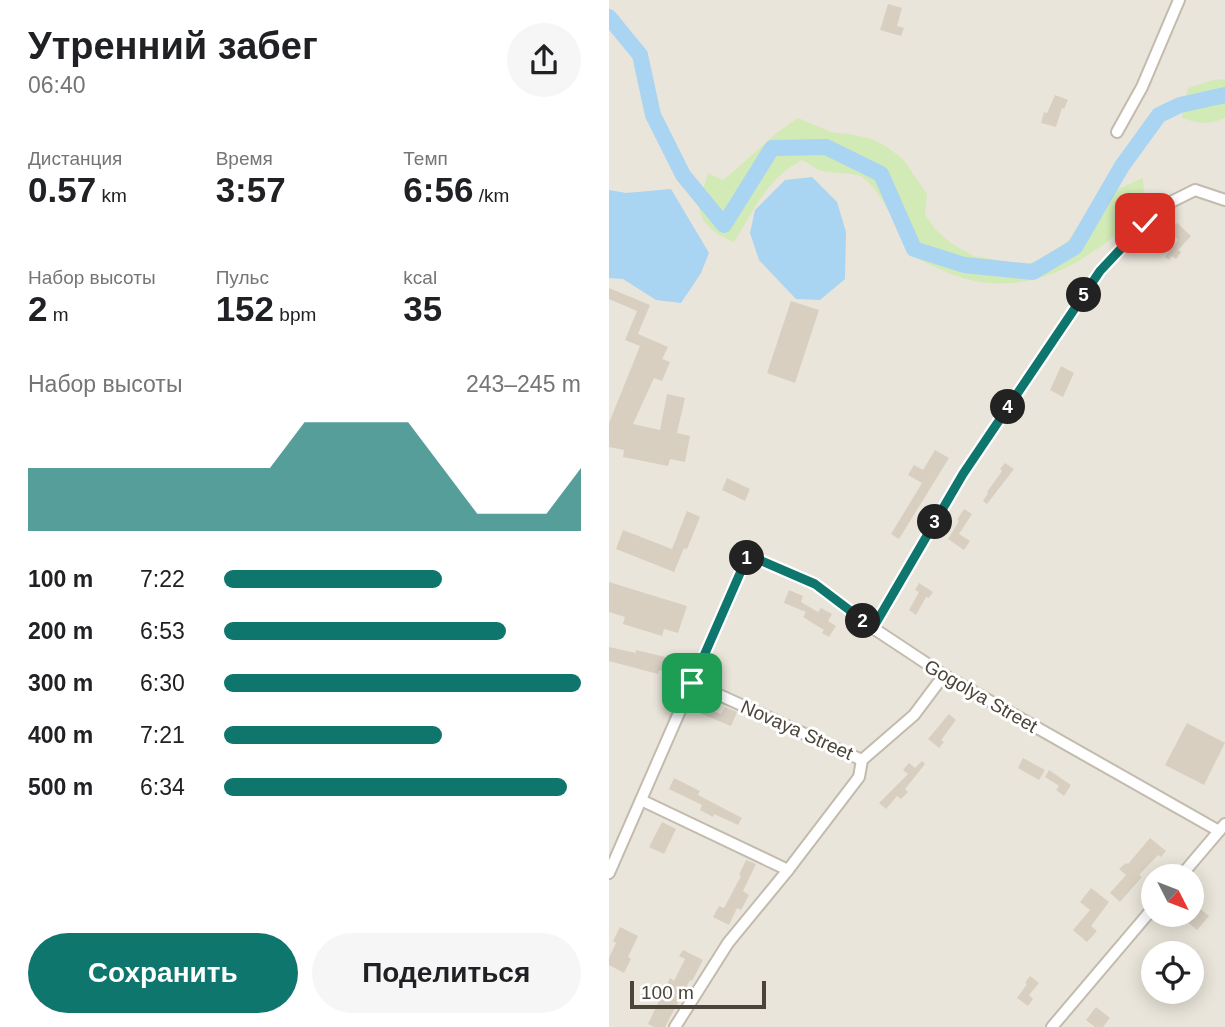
<!DOCTYPE html>
<html lang="ru">
<meta charset="utf-8">
<style>
:root{--surface:#fff;--page:#f6f6f6;--text:#202124;--muted:#757577;--accent:#0f766e}
body{margin:0;font-family:Helvetica,sans-serif;background:var(--page);color:var(--text);height:100vh;display:flex;flex-direction:column;font-size:26px;white-space:nowrap}
*{box-sizing:border-box;margin:0}
p{font-size:23px;color:var(--muted)}
.icon{flex:none;width:38px;height:38px;fill:none;stroke:currentColor;stroke-width:2;stroke-linecap:round;stroke-linejoin:round}
.map{position:relative;flex:1;overflow:hidden}
.panel{display:flex;flex-direction:column;background:var(--surface);width:609px}
.panel>*{flex:none}
.needle{width:46px;rotate:132deg}
.buttons{position:absolute;left:532px;top:864px;display:grid;gap:14px}
.buttons a{display:grid;place-items:center;width:63px;height:63px;border-radius:50%;background:var(--surface);box-shadow:0 4px 18px #0003;font-size:35px}
.scale{position:absolute;left:21px;bottom:18px;width:136px;box-sizing:border-box;padding-left:7px;border:4px solid #4b4439;border-top:0;font-size:19px;line-height:24px;white-space:nowrap;color:#4b4439;-webkit-text-stroke:5px #fff;paint-order:stroke}
.pin{position:absolute;display:grid;place-items:center;width:60px;height:60px;color:#fff;margin:-30px;border-radius:14px;box-shadow:0 4px 10px #0006}
.km{position:absolute;width:35px;height:35px;margin:-18px;border-radius:50%;background:#222;color:#fff;font-size:19px;line-height:35px;text-align:center}
.round{display:grid;place-items:center;flex:none;width:74px;height:74px;border-radius:37px;background:var(--page)}
.overview{display:flex;align-items:center;justify-content:space-between;height:119px;padding:0 28px}
h1{font-size:38px;font-weight:800;line-height:52px}
.stats{display:grid;grid-template-columns:repeat(3,1fr);gap:10px;height:119px;padding:7px 28px}
.stats div{display:grid;align-content:center}
.stats b{font-size:35px;font-weight:800}
.stats small{font-size:19px;font-weight:400}
.stats p{font-size:19px}
.chart{height:196px;padding:14px 28px}
.chart p{display:flex;justify-content:space-between}
.chart svg{width:100%;height:126px;margin-top:7px;fill:var(--accent);opacity:.7}
.cta{display:flex;gap:14px;margin-top:auto;padding:14px 28px}
.cta a{flex:1;height:80px;border-radius:42px;background:var(--accent);color:#fff;font-size:28px;font-weight:800;line-height:80px;text-align:center}
.cta a+a{background:var(--page);color:var(--text)}
ul{padding:0 28px;list-style:none;font-size:23px}
li{display:grid;grid-template-columns:112px 84px 1fr;align-items:center;height:52px}
li i{height:18px;border-radius:9px;background:var(--accent)}
main{display:flex;flex:1;min-height:0}
.map>svg:first-child{display:block}
.residential{fill:#eae5da;fill-rule:evenodd}
.green{fill:#d2eab5}
.water{fill:#a9d4f2}
.lines{fill:none;stroke-linecap:round;stroke-linejoin:round}
.river{stroke:#a9d4f2;stroke-width:16}
.building{fill:#d8cfc1}
.minor-casing{stroke:#c2bbae;stroke-width:14}
.minor{stroke:#fff;stroke-width:10}
.route-casing{stroke:#fff;stroke-width:14}
.route{stroke:#0f766e;stroke-width:9}
.labels{text-anchor:middle;dominant-baseline:central;stroke-width:6;stroke-linejoin:round;paint-order:stroke}
.street-label{font-size:19px;fill:#4b4439;stroke:#fff}
</style>
<main>
<section class="panel">
<div class="overview"><div><h1>Утренний забег</h1><p>06:40</p></div><a class="round"><svg class="icon" aria-label="share" viewBox="0 0 24 24"><path d="M12 15V3M7 8l5-5 5 5M5 13v7h14v-7"/></svg></a></div>
<div class="stats">
<div><p>Дистанция</p><b>0.57<small> km</small></b></div>
<div><p>Время</p><b>3:57</b></div>
<div><p>Темп</p><b>6:56<small> /km</small></b></div>
</div>
<div class="stats">
<div><p>Набор высоты</p><b>2<small> m</small></b></div>
<div><p>Пульс</p><b>152<small> bpm</small></b></div>
<div><p>kcal</p><b>35</b></div>
</div>
<div class="chart"><p><span>Набор высоты</span>243–245 m</p>
<svg viewBox="0 0 160 44" preserveAspectRatio="none"><path d="M0 44V22L10 22L20 22L30 22L40 22L50 22L60 22L70 22L80 6L90 6L100 6L110 6L120 22L130 38L140 38L150 38L160 22V44z"/></svg>
</div>
<ul>
<li><b>100 m</b>7:22<i style="width:61%"></i></li>
<li><b>200 m</b>6:53<i style="width:79%"></i></li>
<li><b>300 m</b>6:30<i style="width:100%"></i></li>
<li><b>400 m</b>7:21<i style="width:61%"></i></li>
<li><b>500 m</b>6:34<i style="width:96%"></i></li>
</ul>
<div class="cta"><a>Сохранить</a><a>Поделиться</a></div>
</section>
<div class="map">
<svg width="616" height="1027" viewBox="0 0 616 1027">
<rect width="100%" height="100%" fill="#f6f3ec"/>
<path class="residential" d="M0,0H616V1027H0ZM544,877H583V915H544ZM544,954H583V992H544Z"/>
<g class="green">
<path d="M616,79V118C599,125 590,124 573,118L579,88L605,80Z"/>
<path d="M189,118L222,132L246,135L263,139L278,147L294,159L318,194L316,215L327,230L343,244L365,256L416,265L436,257L459,241L495,189H509L534,178L535,194C526,207 514,227 504,237C498,243 489,248 482,253C436,284 387,294 335,271C324,266 311,261 302,253C294,244 293,235 287,225C279,209 268,188 253,177C246,172 223,174 212,171C205,168 199,163 193,160C157,179 146,209 125,242C109,236 92,225 90,207C89,199 97,182 99,173L114,180C139,160 162,135 189,118Z"/>
</g>
<g class="water">
<path d="M203,177L228,202L237,232L236,279L211,300L187,299L150,260L141,233L146,210L176,180Z"/>
<path d="M62,189L100,253L92,273L72,303L47,300L14,279L0,278V190L17,193Z"/>
</g>
<g class="lines">
<path class="river" d="M0,17L31,55L44,115L74,175L115,225L163,148L217,147L272,174L305,249L355,265L424,272L466,247L513,166L550,115L571,105L616,95"/>
</g>
<g class="building">
<path d="M279,4L293,8L288,26L295,28L292,36L271,30Z"/>
<path d="M446,95L459,100L455,109L453,108L447,127L432,123L435,112L438,113Z"/>
<path d="M568,223L582,236L569,250L572,252L567,259L563,256L560,260L556,257L569,240L560,231Z"/>
<path d="M0,288L41,305L29,334L59,347L53,359L61,362L53,381L45,378L24,424L51,430L58,394L76,398L68,433L81,436L76,462L61,459L59,466L14,457L15,450L0,447V423L31,346L16,340L28,311L0,299Z"/>
<path d="M182,301L210,310L186,383L158,373Z"/>
<path d="M452,366L465,373L454,397L441,390Z"/>
<path d="M326,450L340,458L290,539L282,534L313,483L299,475L305,465L314,470Z"/>
<path d="M396,463L405,469L378,504L374,501L379,493L378,492L393,471L391,469Z"/>
<path d="M118,478L141,489L136,501L113,490Z"/>
<path d="M355,509L363,514L350,534L361,541L355,550L339,539L350,521L348,520Z"/>
<path d="M78,511L91,517L78,549L75,548L65,572L7,549L14,530L63,549Z"/>
<path d="M0,582L78,606L69,633L55,629L53,636L14,624L16,617L0,612Z"/>
<path d="M310,583L324,592L320,598L317,597L307,615L300,610L310,592L306,590Z"/>
<path d="M180,590L194,596L192,602L209,612L212,608L223,614L219,621L227,626L220,637L213,633L215,630L194,617L197,612L175,603Z"/>
<path d="M0,647L27,653V650L61,658V657L69,660L63,675L50,670L49,674L0,661Z"/>
<path d="M90,706L112,714L116,707L128,712L122,726L88,712Z"/>
<path d="M340,714L347,720L332,740L335,742L330,748L319,739Z"/>
<path d="M578,723L616,743L595,785L556,765Z"/>
<path d="M414,758L436,770L430,780L409,768Z"/>
<path d="M313,761L316,764L296,789L299,792L292,799L288,796L277,809L270,803L299,774L294,770L300,763L306,768Z"/>
<path d="M440,770L462,785L455,796L447,790L450,786L436,777Z"/>
<path d="M65,778L91,791L89,795L133,818L129,825L105,814L104,817L91,810L93,805L60,789Z"/>
<path d="M53,822L67,829L55,854L40,847Z"/>
<path d="M541,838L557,851L552,857L549,855L530,875L533,877L511,902L501,893L517,875L510,869L517,863L519,864Z"/>
<path d="M137,860L147,864L134,891L140,895L132,910L128,908L120,925L104,917L110,906L115,908L132,876L130,875Z"/>
<path d="M482,888L500,902L482,926L488,931L478,942L464,930L481,910L471,902Z"/>
<path d="M583,902L600,916L588,930L570,915H583Z"/>
<path d="M11,927L29,936L19,957L22,959L15,973L0,965V958L7,943L4,941Z"/>
<path d="M74,950L94,960L83,981L81,980L56,1027H45L39,1024L61,978L65,981L76,959L70,956Z"/>
<path d="M421,976L430,983L420,995L424,999L419,1006L408,998L418,984L416,983Z"/>
<path d="M487,1007L501,1018L494,1027H486L477,1020Z"/>
</g>
<g class="lines">
<g class="minor-casing">
<g id="minor">
<path d="M508,132L533,87L570,0"/>
<path d="M264,628L354,474L491,271L536,223L560,203L586,190L616,200"/>
<path d="M84,683L253,760"/>
<path d="M32,800L179,870"/>
<path d="M0,873L139,555L206,584L264,628L335,675L610,831"/>
<path d="M571,877L616,824"/>
<path d="M66,1027L119,943L179,870L250,777L253,760L305,715L335,675"/>
<path d="M443,1027L544,908"/>
</g>
</g>
<use href="#minor" class="minor"/>
</g>
<g class="lines">
<g class="route-casing">
<path id="route" d="M83,683L139,555L206,584L264,628L354,474L491,271L536,223"/>
</g>
<use href="#route" class="route"/>
</g>
<g class="labels">
<g class="street-label">
<text transform="translate(372 696) rotate(30)">Gogolya Street</text>
<text transform="translate(188 730) rotate(24)">Novaya Street</text>
</g>
</g>
</svg>
<div class="buttons">
<a><svg class="needle" viewBox="-14 -14 28 28"><path d="M0-13l5 13h-10z" fill="#e53935"/><path d="M0 13l5-13h-10z" fill="#757577"/></svg></a>
<a><svg class="icon" aria-label="locate" viewBox="0 0 24 24"><circle cx="12" cy="12" r="6"/><path d="M12 2v4M12 18v4M2 12h4M18 12h4"/></svg></a>
</div>
<div class="scale">100 m</div>
<div class="pin" style="left:83px;top:683px;background:#1e9e55"><svg class="icon" aria-label="arrive" viewBox="0 0 24 24"><path d="M6 21V4h12l-3 4 3 4H6"/></svg></div>
<div class="pin" style="left:536px;top:223px;background:#d93025"><svg class="icon" aria-label="check" viewBox="0 0 24 24"><path d="M5 12l5 5 9-10"/></svg></div>
<b class="km" style="left:138px;top:558px">1</b>
<b class="km" style="left:254px;top:621px">2</b>
<b class="km" style="left:326px;top:522px">3</b>
<b class="km" style="left:399px;top:407px">4</b>
<b class="km" style="left:475px;top:295px">5</b>
</div>
</main>
